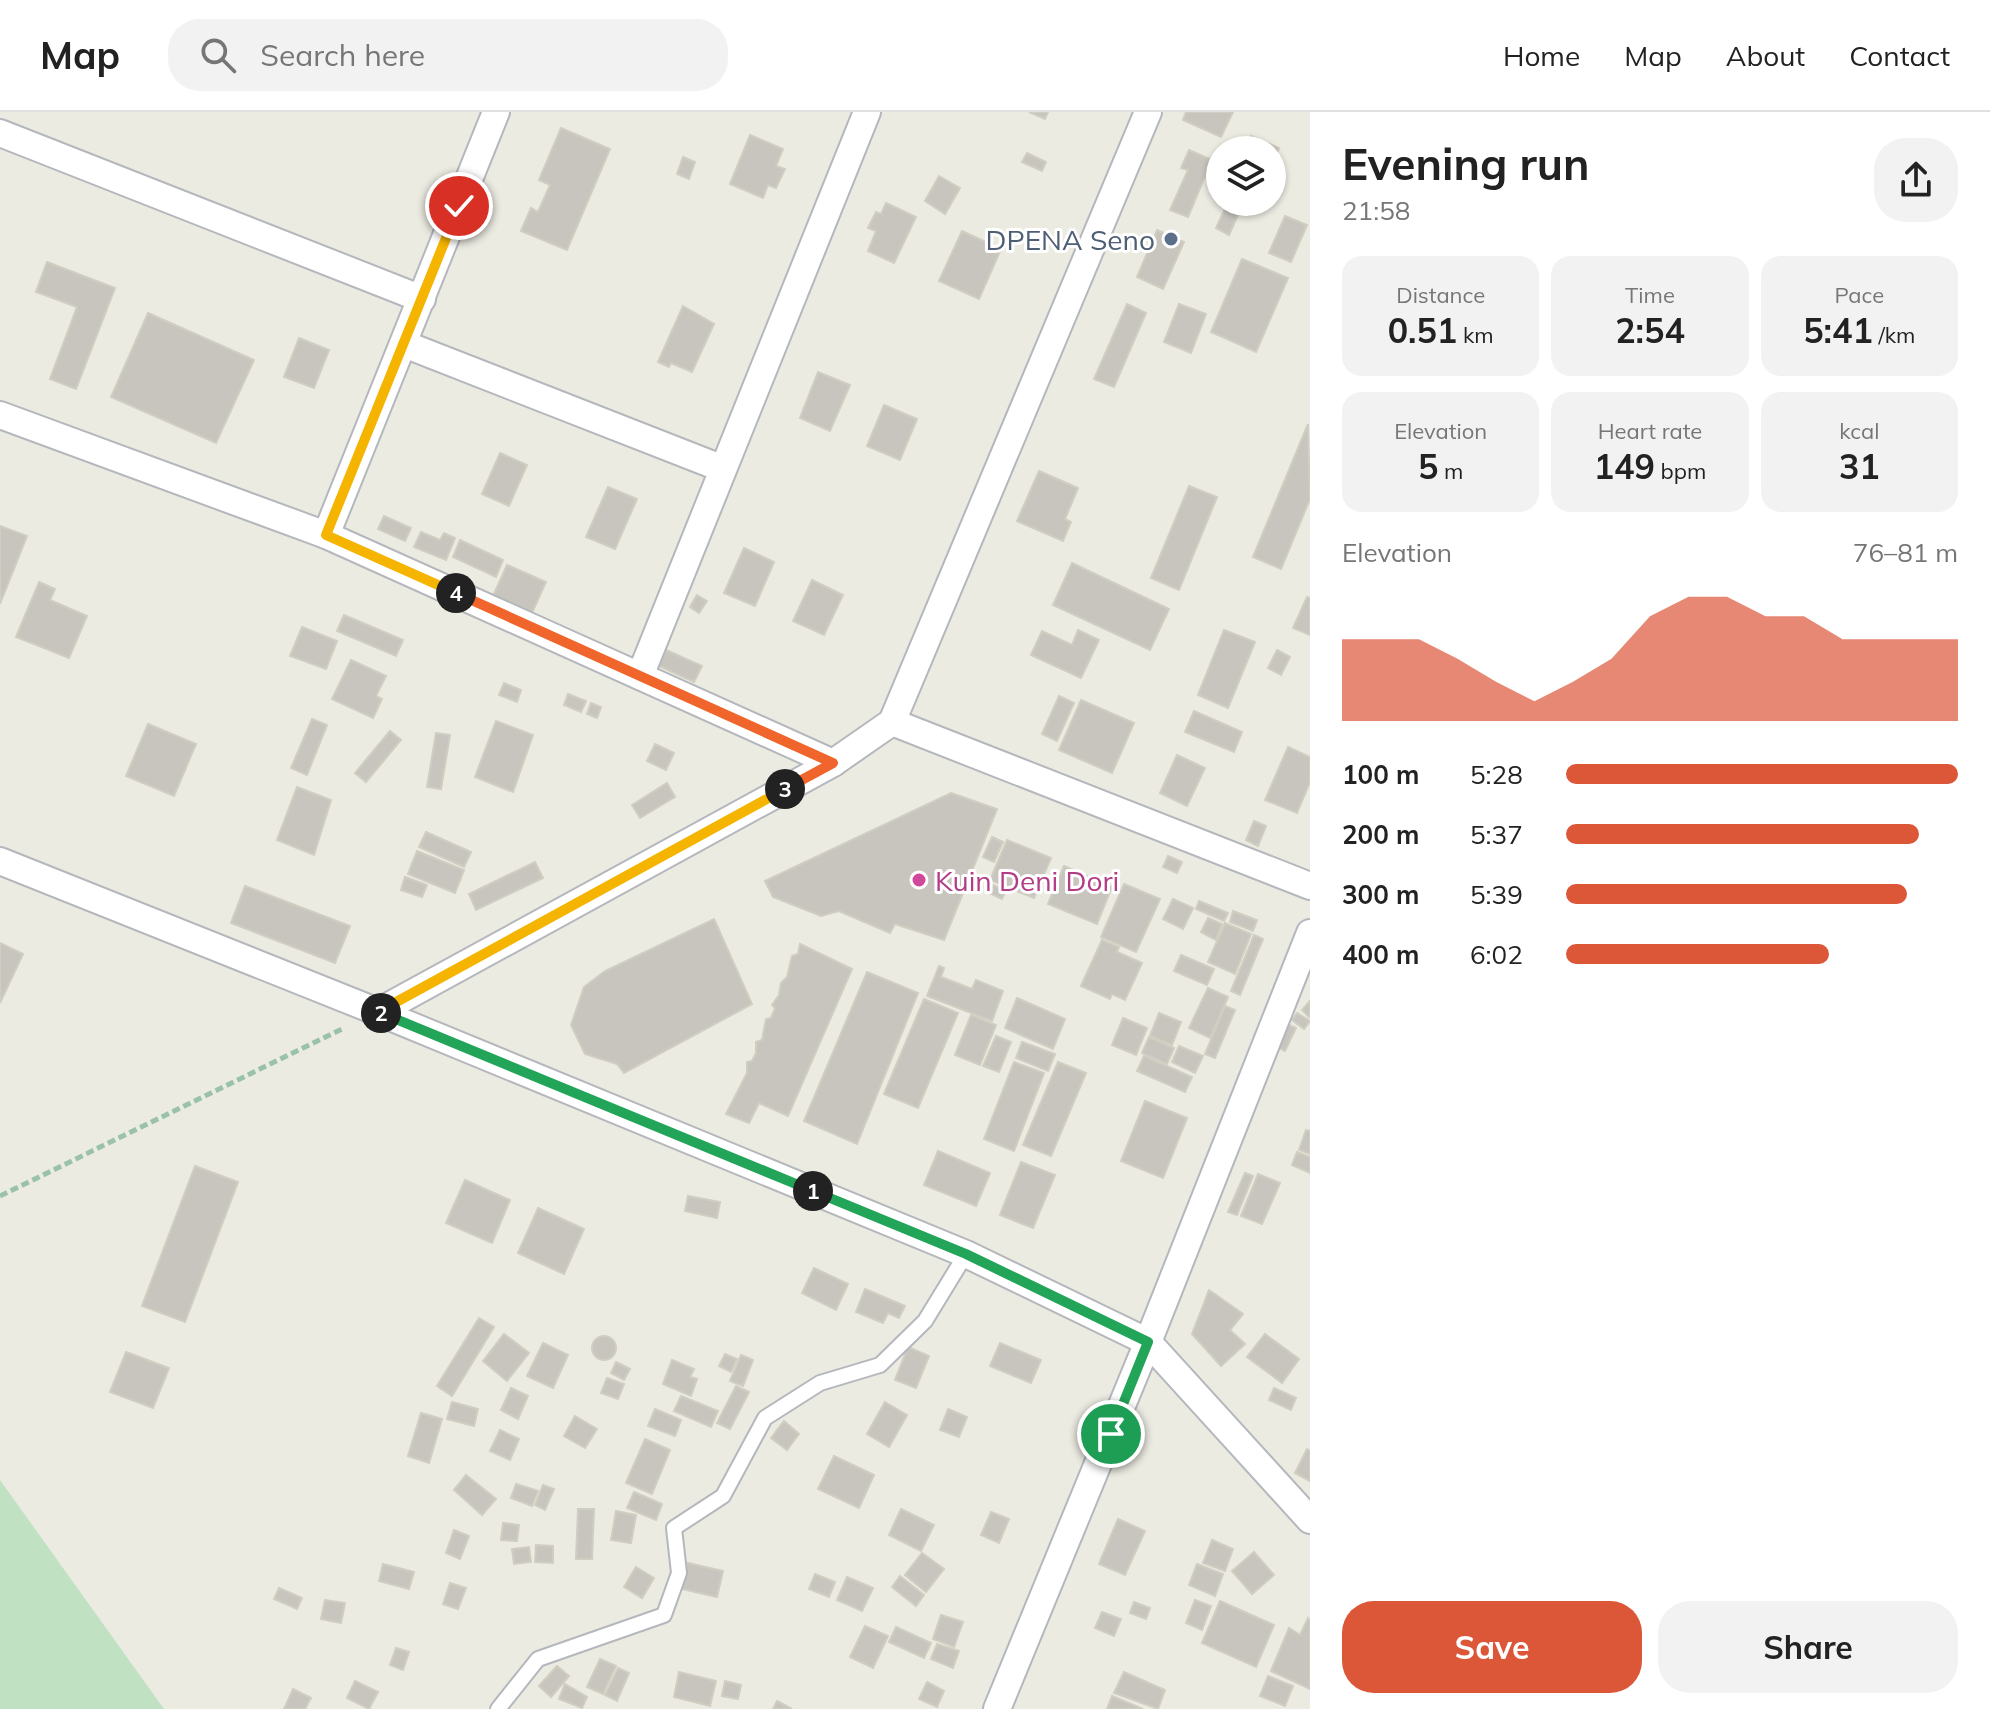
<!DOCTYPE html>
<meta charset="utf-8">
<style>
:root{--surface:#fff;--page:#f2f2f2;--text:#222;--muted:#767676;--line:#e0e0e0;--accent:#dc5638}
body{margin:0;font-family:Mulish,sans-serif;background:var(--page);color:var(--text);height:100vh;display:flex;flex-direction:column;font-size:30px;white-space:nowrap}
*{box-sizing:border-box;margin:0}
p{font-size:26px;color:var(--muted)}
.icon{flex:none;width:44px;height:44px;fill:none;stroke:currentColor;stroke-width:2;stroke-linecap:round;stroke-linejoin:round}
.map{position:relative;flex:1;overflow:hidden}
.sheet{display:flex;flex-direction:column;background:var(--surface);width:680px}
.sheet>*{flex:none}
.fabs{position:absolute;left:1206px;top:24px;display:grid;gap:16px}
.fabs a{display:grid;place-items:center;width:80px;height:80px;border-radius:50%;background:var(--surface);box-shadow:0 2px 6px #0004;font-size:40px}
.pin{position:absolute;display:grid;place-items:center;width:68px;height:68px;color:#fff;margin:-34px;border:4px solid #fff;border-radius:50%;box-shadow:0 2px 8px #0007}
.km{position:absolute;width:40px;height:40px;margin:-20px;border-radius:50%;background:#222;color:#fff;font-size:22px;line-height:40px;text-align:center}
.round{display:grid;place-items:center;flex:none;width:84px;height:84px;border-radius:32px;background:var(--page)}
.overview{display:flex;align-items:center;justify-content:space-between;height:136px;padding:0 32px}
h1{font-size:44px;font-weight:700;line-height:60px}
.figures{display:grid;grid-template-columns:repeat(3,1fr);gap:12px;height:136px;padding:8px 32px}
.figures div{display:grid;align-content:center;border-radius:20px;background:var(--page);text-align:center}
.figures b{font-size:34px;font-weight:700}
.figures small{font-size:22px;font-weight:400}
.figures p{font-size:22px}
.chart{height:224px;padding:16px 32px}
.chart p{display:flex;justify-content:space-between}
.chart svg{width:100%;height:144px;margin-top:8px;fill:var(--accent);opacity:.7}
.action{display:flex;gap:16px;margin-top:auto;padding:16px 32px}
.action a{flex:1;height:92px;border-radius:32px;background:var(--accent);color:#fff;font-size:32px;font-weight:700;line-height:92px;text-align:center}
.action a+a{background:var(--page);color:var(--text)}
ul{padding:0 32px;list-style:none;font-size:26px}
li{display:grid;grid-template-columns:128px 96px 1fr;align-items:center;height:60px}
li i{height:20px;border-radius:10px;background:var(--accent)}
header{display:flex;align-items:center;gap:48px;box-sizing:border-box;height:112px;padding:0 40px;background:var(--surface);border-bottom:2px solid var(--line)}
header strong{font-size:38px}
nav{display:flex;gap:44px;margin-inline-start:auto;font-size:28px}
.search{width:560px;height:72px;background:var(--page);display:flex;align-items:center;gap:20px;box-sizing:border-box;padding:0 28px;border-radius:32px;color:var(--muted);font-size:30px}
main{display:flex;flex:1;min-height:0}
.map>svg:first-child{display:block}
.green{fill:#c0e2c3}
.building{fill:#c8c5bf;stroke:#d0cdc1;stroke-width:2}
.lines{fill:none;stroke-linecap:round;stroke-linejoin:round}
.lane-casing{stroke:#b4b7bc;stroke-width:18}
.street-casing{stroke:#b4b7bc;stroke-width:30}
.path{stroke:#9ac2a9;stroke-width:5;stroke-dasharray:8 4;stroke-linecap:butt}
.lane{stroke:#fff;stroke-width:14}
.street{stroke:#fff;stroke-width:26}
.split-1-casing{stroke:#fff;stroke-width:16}
.split-2-casing{stroke:#fff;stroke-width:16}
.split-3-casing{stroke:#fff;stroke-width:16}
.split-4-casing{stroke:#fff;stroke-width:16}
.split-5-casing{stroke:#fff;stroke-width:16}
.split-1{stroke:#22a559;stroke-width:10}
.split-2{stroke:#22a559;stroke-width:10}
.split-3{stroke:#f5b400;stroke-width:10}
.split-4{stroke:#f0652b;stroke-width:10}
.split-5{stroke:#f5b400;stroke-width:10}
.service-dot{fill:#5c6f8a;stroke:#fff;stroke-width:3}
.hotel-dot{fill:#d1479c;stroke:#fff;stroke-width:3}
.labels{text-anchor:middle;dominant-baseline:central;stroke-width:6;stroke-linejoin:round;paint-order:stroke}
.service-label{font-size:28px;fill:#4e5e75;stroke:#fff;text-anchor:end}
.hotel-label{font-size:28px;fill:#b23c85;stroke:#fff;text-anchor:start}
</style>
<header>
<strong>Map</strong>
<div class="search"><svg class="icon" aria-label="search" viewBox="0 0 24 24"><circle cx="10" cy="10" r="6"/><path d="M15 15l6 6"/></svg>Search here</div>
<nav><a>Home</a><a>Map</a><a>About</a><a>Contact</a></nav>
</header>
<main>
<div class="map">
<svg width="1310" height="1597" viewBox="0 0 1310 1597">
<rect width="100%" height="100%" fill="#ecebe2"/>
<path class="green" d="M0,1368L164,1597H0Z"/>
<g class="building">
<path d="M1029,0H1048L1045,7Z"/>
<path d="M1186,0H1233L1221,25L1183,8Z"/>
<path d="M561,16L610,37L567,138L521,119L531,96L538,100L550,73L539,68Z"/>
<path d="M750,23L783,37L776,54L785,57L776,76L768,73L763,86L730,72Z"/>
<path d="M1251,24L1279,36L1273,51L1272,38H1246Z"/>
<path d="M1189,38L1212,48L1188,105L1170,98L1188,58L1181,56Z"/>
<path d="M1027,41L1046,50L1042,59L1022,50Z"/>
<path d="M683,45L695,50L689,67L677,62Z"/>
<path d="M939,64L960,76L945,102L925,89Z"/>
<path d="M1228,90L1241,96L1229,123L1216,116Z"/>
<path d="M886,91L916,105L894,151L868,139L876,119L868,116L876,100L881,102Z"/>
<path d="M1285,104L1307,113L1291,150L1269,141Z"/>
<path d="M1157,118L1184,130L1163,177L1137,165Z"/>
<path d="M962,119L1001,137L979,187L939,169Z"/>
<path d="M1242,147L1288,166L1256,240L1211,220Z"/>
<path d="M47,150L115,176L76,277L50,267L77,195L36,180Z"/>
<path d="M1127,192L1146,201L1114,275L1094,267Z"/>
<path d="M1179,192L1206,202L1191,241L1164,230Z"/>
<path d="M683,194L714,212L692,260L671,251L669,255L658,250Z"/>
<path d="M148,201L254,248L216,331L111,285Z"/>
<path d="M299,226L329,238L314,276L284,265Z"/>
<path d="M818,260L850,273L830,319L800,306Z"/>
<path d="M884,293L917,307L900,348L867,334Z"/>
<path d="M1308,312L1310,387L1281,457L1253,445Z"/>
<path d="M500,341L527,353L509,394L482,382Z"/>
<path d="M1039,359L1078,376L1065,407L1071,410L1063,429L1017,409Z"/>
<path d="M1189,374L1217,385L1179,478L1151,466Z"/>
<path d="M608,375L637,387L615,437L586,425Z"/>
<path d="M384,404L411,416L405,429L378,417Z"/>
<path d="M0,414L27,424L0,492Z"/>
<path d="M421,420L440,428L444,421L455,426L446,448L414,435Z"/>
<path d="M460,428L503,448L496,465L453,445Z"/>
<path d="M744,436L774,450L755,494L724,481Z"/>
<path d="M1072,451L1169,497L1150,538L1053,493Z"/>
<path d="M507,453L546,470L532,501L493,484Z"/>
<path d="M812,468L843,483L824,523L793,509Z"/>
<path d="M39,470L55,477L50,488L87,504L69,546L16,525Z"/>
<path d="M697,483L707,489L699,501L690,495Z"/>
<path d="M1307,485L1310,486V523L1293,516Z"/>
<path d="M344,503L403,528L396,544L337,519Z"/>
<path d="M302,515L337,529L326,557L290,544Z"/>
<path d="M1078,518L1099,528L1081,566L1031,543L1042,519L1072,533Z"/>
<path d="M1224,518L1255,530L1228,596L1198,583Z"/>
<path d="M666,538L702,554L694,570L659,554Z"/>
<path d="M1277,538L1290,545L1281,563L1268,556Z"/>
<path d="M351,548L386,564L376,584L382,587L373,606L332,587Z"/>
<path d="M504,571L521,578L517,590L499,583Z"/>
<path d="M568,582L586,589L581,600L564,593Z"/>
<path d="M1059,584L1074,591L1057,629L1042,622Z"/>
<path d="M1081,588L1134,611L1112,661L1059,638Z"/>
<path d="M591,591L601,595L597,606L587,602Z"/>
<path d="M1194,599L1242,620L1234,640L1185,620Z"/>
<path d="M312,607L327,613L307,663L291,656Z"/>
<path d="M496,609L533,623L513,680L475,665Z"/>
<path d="M148,612L196,632L174,684L126,664Z"/>
<path d="M390,619L401,628L366,670L355,661Z"/>
<path d="M436,621L450,623L441,677L427,675Z"/>
<path d="M655,632L674,641L666,658L647,649Z"/>
<path d="M1288,635L1310,645V670L1297,701L1265,688Z"/>
<path d="M1177,643L1205,656L1187,694L1160,681Z"/>
<path d="M667,671L675,685L640,706L632,693Z"/>
<path d="M297,675L331,688L314,743L277,728Z"/>
<path d="M951,681L997,697L944,828L895,812L890,821L839,799L821,804L773,785L765,769Z"/>
<path d="M1254,709L1266,714L1258,734L1246,728Z"/>
<path d="M426,720L471,740L464,755L419,735Z"/>
<path d="M992,725L1003,730L994,750L983,745Z"/>
<path d="M1007,728L1051,746L1034,786L990,768Z"/>
<path d="M417,739L464,758L455,781L408,762Z"/>
<path d="M1168,744L1182,750L1177,761L1163,755Z"/>
<path d="M535,750L543,766L476,798L469,782Z"/>
<path d="M1064,754L1112,775L1097,812L1048,792Z"/>
<path d="M405,765L427,773L422,785L401,778Z"/>
<path d="M990,772L1006,778L1002,787L987,780Z"/>
<path d="M1124,772L1160,787L1136,840L1101,825Z"/>
<path d="M245,774L350,814L335,851L231,811Z"/>
<path d="M1173,787L1193,796L1183,817L1163,807Z"/>
<path d="M1199,789L1228,801L1224,809L1196,797Z"/>
<path d="M1233,799L1257,808L1253,819L1230,810Z"/>
<path d="M1208,806L1222,812L1216,828L1201,820Z"/>
<path d="M714,807L752,892L624,961L617,952L585,942L571,913L584,875L605,859Z"/>
<path d="M1225,811L1251,822L1235,862L1208,850Z"/>
<path d="M1254,823L1263,827L1240,883L1231,879Z"/>
<path d="M1102,828L1119,835L1117,840L1142,851L1125,888L1112,882L1110,887L1081,874Z"/>
<path d="M0,831L23,842L0,891Z"/>
<path d="M800,832L852,857L788,1004L759,991L749,1011L726,1002L747,961V950L752,949L756,941V930L762,928L766,907L771,906L775,896L772,893L779,883L781,871L787,865L792,844L798,842Z"/>
<path d="M1181,843L1214,857L1207,873L1174,859Z"/>
<path d="M939,854L944,856L941,865L972,877L976,868L1003,879L992,909L927,884Z"/>
<path d="M867,860L918,881L857,1032L804,1009Z"/>
<path d="M1208,876L1228,885L1210,926L1189,916Z"/>
<path d="M1017,886L1065,907L1053,937L1005,916Z"/>
<path d="M924,887L958,901L918,996L884,982Z"/>
<path d="M1310,889V904L1309,905L1302,898Z"/>
<path d="M1225,894L1235,898L1215,946L1205,942Z"/>
<path d="M1159,901L1181,910L1172,933L1150,924Z"/>
<path d="M1297,901L1310,909L1304,917L1292,908Z"/>
<path d="M971,903L996,913L980,953L955,943Z"/>
<path d="M1123,906L1147,916L1136,943L1112,933Z"/>
<path d="M1287,912L1296,916L1285,939L1277,935Z"/>
<path d="M996,924L1011,930L999,960L983,954Z"/>
<path d="M1149,925L1174,936L1167,952L1142,941Z"/>
<path d="M1022,930L1055,942L1048,959L1016,946Z"/>
<path d="M1179,934L1203,944L1195,961L1172,950Z"/>
<path d="M1144,944L1192,965L1185,980L1137,959Z"/>
<path d="M1014,950L1044,961L1014,1039L984,1027Z"/>
<path d="M1058,950L1086,961L1051,1044L1023,1033Z"/>
<path d="M1145,989L1187,1006L1163,1066L1121,1049Z"/>
<path d="M1306,1018L1310,1019V1042L1299,1038Z"/>
<path d="M938,1039L990,1061L976,1094L924,1073Z"/>
<path d="M1297,1040L1310,1045V1061L1292,1053Z"/>
<path d="M1021,1050L1055,1063L1033,1116L1000,1103Z"/>
<path d="M195,1054L238,1070L185,1210L142,1194Z"/>
<path d="M1245,1061L1253,1064L1237,1103L1228,1100Z"/>
<path d="M1258,1062L1280,1071L1262,1112L1241,1104Z"/>
<path d="M465,1068L510,1088L492,1131L446,1111Z"/>
<path d="M688,1084L720,1090L717,1106L685,1099Z"/>
<path d="M538,1096L584,1117L564,1162L518,1141Z"/>
<path d="M814,1156L848,1172L836,1198L802,1181Z"/>
<path d="M865,1177L905,1194L899,1206L888,1201L883,1211L856,1200Z"/>
<path d="M1209,1178L1243,1202L1230,1218L1245,1232L1221,1254L1192,1222Z"/>
<path d="M479,1206L494,1215L452,1284L437,1274Z"/>
<path d="M504,1222L529,1241L507,1269L483,1249Z"/>
<path d="M1265,1222L1299,1247L1282,1271L1247,1245Z"/>
<circle cx="604" cy="1236" r="12"/>
<path d="M543,1231L568,1243L553,1276L527,1264Z"/>
<path d="M1000,1231L1041,1248L1031,1271L990,1254Z"/>
<path d="M908,1235L929,1244L916,1276L895,1268Z"/>
<path d="M126,1240L169,1256L153,1296L110,1280Z"/>
<path d="M725,1242L737,1247L731,1260L719,1254Z"/>
<path d="M741,1243L753,1248L743,1274L730,1269Z"/>
<path d="M672,1248L694,1257L690,1265L697,1267L691,1284L663,1272Z"/>
<path d="M616,1250L630,1257L624,1268L611,1261Z"/>
<path d="M607,1266L624,1272L618,1287L601,1281Z"/>
<path d="M736,1274L749,1280L730,1317L717,1311Z"/>
<path d="M511,1276L528,1284L518,1307L501,1298Z"/>
<path d="M1274,1276L1296,1286L1291,1298L1269,1288Z"/>
<path d="M681,1284L718,1299L711,1315L674,1299Z"/>
<path d="M452,1290L478,1297L474,1314L447,1307Z"/>
<path d="M885,1290L907,1303L889,1335L867,1322Z"/>
<path d="M655,1297L681,1308L675,1324L648,1314Z"/>
<path d="M948,1297L967,1305L959,1325L940,1318Z"/>
<path d="M421,1301L442,1307L429,1351L408,1344Z"/>
<path d="M575,1304L597,1317L585,1336L564,1324Z"/>
<path d="M784,1309L799,1322L787,1338L771,1326Z"/>
<path d="M500,1318L519,1327L510,1348L490,1339Z"/>
<path d="M645,1327L670,1338L652,1382L626,1371Z"/>
<path d="M1307,1337L1310,1339V1369L1295,1361Z"/>
<path d="M834,1344L874,1363L859,1396L818,1377Z"/>
<path d="M466,1363L496,1387L482,1403L454,1378Z"/>
<path d="M516,1372L538,1379L532,1394L511,1386Z"/>
<path d="M543,1373L554,1377L545,1398L535,1393Z"/>
<path d="M634,1380L662,1392L656,1408L627,1396Z"/>
<path d="M578,1397H594L592,1447H576Z"/>
<path d="M901,1397L934,1413L921,1439L889,1423Z"/>
<path d="M616,1399L636,1403L631,1431L611,1428Z"/>
<path d="M991,1400L1009,1407L999,1431L981,1423Z"/>
<path d="M1118,1407L1145,1419L1125,1463L1099,1452Z"/>
<path d="M503,1411L519,1413L517,1429L501,1428Z"/>
<path d="M454,1418L469,1424L460,1447L446,1441Z"/>
<path d="M1212,1428L1233,1437L1225,1459L1203,1451Z"/>
<path d="M536,1433L553,1434V1451L535,1450Z"/>
<path d="M529,1435L531,1450L514,1452L512,1437Z"/>
<path d="M1254,1440L1274,1463L1252,1482L1232,1459Z"/>
<path d="M922,1441L944,1457L926,1480L905,1463Z"/>
<path d="M688,1451L723,1459L717,1485L682,1477Z"/>
<path d="M383,1452L414,1460L409,1477L379,1469Z"/>
<path d="M1197,1452L1223,1462L1215,1484L1189,1473Z"/>
<path d="M636,1455L654,1466L642,1486L624,1475Z"/>
<path d="M815,1462L835,1470L829,1485L809,1477Z"/>
<path d="M900,1464L924,1483L916,1494L892,1475Z"/>
<path d="M847,1465L873,1476L862,1499L837,1488Z"/>
<path d="M450,1471L466,1476L458,1497L443,1492Z"/>
<path d="M279,1476L302,1486L297,1497L274,1487Z"/>
<path d="M325,1488L345,1491L341,1511L321,1507Z"/>
<path d="M1195,1488L1211,1494L1202,1518L1186,1511Z"/>
<path d="M1220,1489L1274,1513L1256,1555L1202,1531Z"/>
<path d="M1134,1490L1150,1496L1146,1507L1130,1501Z"/>
<path d="M1102,1500L1121,1507L1114,1524L1095,1516Z"/>
<path d="M941,1503L963,1510L954,1535L933,1527Z"/>
<path d="M1308,1506L1310,1509V1577L1271,1559L1289,1516L1300,1523Z"/>
<path d="M865,1514L888,1524L873,1556L850,1545Z"/>
<path d="M896,1515L931,1531L924,1546L889,1530Z"/>
<path d="M937,1532L959,1539L953,1556L931,1547Z"/>
<path d="M396,1536L409,1540L403,1558L390,1553Z"/>
<path d="M600,1547L616,1554L603,1582L587,1575Z"/>
<path d="M557,1554L569,1564L551,1585L539,1574Z"/>
<path d="M618,1556L629,1561L617,1589L605,1583Z"/>
<path d="M679,1560L716,1569L710,1594L674,1585Z"/>
<path d="M1124,1560L1165,1578L1158,1597L1114,1581Z"/>
<path d="M1268,1564L1293,1574L1285,1594L1260,1584Z"/>
<path d="M355,1569L378,1580L369,1597L347,1586Z"/>
<path d="M725,1569L741,1573L738,1587L722,1584Z"/>
<path d="M927,1570L944,1579L937,1595L919,1587Z"/>
<path d="M565,1572L587,1585L582,1596L559,1587Z"/>
<path d="M293,1577L311,1586L305,1597H284Z"/>
<path d="M1112,1584L1143,1597H1107Z"/>
<path d="M777,1589L792,1597H773Z"/>
</g>
<g class="lines">
<g class="lane-casing">
<path id="lane" d="M498,1597L538,1547L664,1503L679,1461L674,1416L723,1384L765,1306L820,1271L880,1253L925,1209L966,1142"/>
</g>
<g class="street-casing">
<g id="street">
<path d="M0,21L422,187"/>
<path d="M404,232L721,356"/>
<path d="M0,303L326,423L833,651"/>
<path d="M326,423L496,0"/>
<path d="M640,564L867,0"/>
<path d="M892,610L1310,774"/>
<path d="M0,749L378,900L966,1142L1148,1230L1310,1408"/>
<path d="M378,900L833,651L892,610L1148,0"/>
<path d="M997,1597L1148,1230L1310,821"/>
</g>
</g>
<path class="path" d="M0,1084L344,916"/>
<use href="#lane" class="lane"/>
<use href="#street" class="street"/>
</g>
<g class="lines">
<g class="split-1-casing">
<path id="split-1" d="M813,1079L966,1142L1148,1230L1111,1322"/>
</g>
<g class="split-2-casing">
<path id="split-2" d="M381,901L813,1079"/>
</g>
<g class="split-3-casing">
<path id="split-3" d="M381,901L378,900L785,677"/>
</g>
<g class="split-4-casing">
<path id="split-4" d="M456,481L833,651L785,677"/>
</g>
<g class="split-5-casing">
<path id="split-5" d="M456,481L326,423L459,94"/>
</g>
<use href="#split-1" class="split-1"/>
<use href="#split-2" class="split-2"/>
<use href="#split-3" class="split-3"/>
<use href="#split-4" class="split-4"/>
<use href="#split-5" class="split-5"/>
</g>
<circle class="service-dot" cx="1171" cy="127" r="8"/>
<circle class="hotel-dot" cx="919" cy="768" r="8"/>
<g class="labels">
<g class="service-label">
<text x="1155" y="127">DPENA Seno</text>
</g>
<g class="hotel-label">
<text x="935" y="768">Kuin Deni Dori</text>
</g>
</g>
</svg>
<div class="fabs">
<a><svg class="icon" aria-label="layers" viewBox="0 0 24 24"><path d="M12 4l9 5-9 5-9-5zM3 14l9 5 9-5"/></svg></a>
</div>
<div class="pin" style="left:1111px;top:1322px;background:#1e9e55"><svg class="icon" aria-label="arrive" viewBox="0 0 24 24"><path d="M6 21V4h12l-3 4 3 4H6"/></svg></div>
<div class="pin" style="left:459px;top:94px;background:#d93025"><svg class="icon" aria-label="check" viewBox="0 0 24 24"><path d="M5 12l5 5 9-10"/></svg></div>
<b class="km" style="left:813px;top:1079px">1</b>
<b class="km" style="left:381px;top:901px">2</b>
<b class="km" style="left:785px;top:677px">3</b>
<b class="km" style="left:456px;top:481px">4</b>
</div>
<section class="sheet">
<div class="overview"><div><h1>Evening run</h1><p>21:58</p></div><a class="round"><svg class="icon" aria-label="share" viewBox="0 0 24 24"><path d="M12 15V3M7 8l5-5 5 5M5 13v7h14v-7"/></svg></a></div>
<div class="figures">
<div><p>Distance</p><b>0.51<small> km</small></b></div>
<div><p>Time</p><b>2:54</b></div>
<div><p>Pace</p><b>5:41<small> /km</small></b></div>
</div>
<div class="figures">
<div><p>Elevation</p><b>5<small> m</small></b></div>
<div><p>Heart rate</p><b>149<small> bpm</small></b></div>
<div><p>kcal</p><b>31</b></div>
</div>
<div class="chart"><p><span>Elevation</span>76–81 m</p>
<svg viewBox="0 0 160 44" preserveAspectRatio="none"><path d="M0 44V19L10 19L20 19L30 25L40 32L50 38L60 32L70 25L80 12L90 6L100 6L110 12L120 12L130 19L140 19L150 19L160 19V44z"/></svg>
</div>
<ul>
<li><b>100 m</b>5:28<i style="width:100%"></i></li>
<li><b>200 m</b>5:37<i style="width:90%"></i></li>
<li><b>300 m</b>5:39<i style="width:87%"></i></li>
<li><b>400 m</b>6:02<i style="width:67%"></i></li>
</ul>
<div class="action"><a>Save</a><a>Share</a></div>
</section>
</main>
